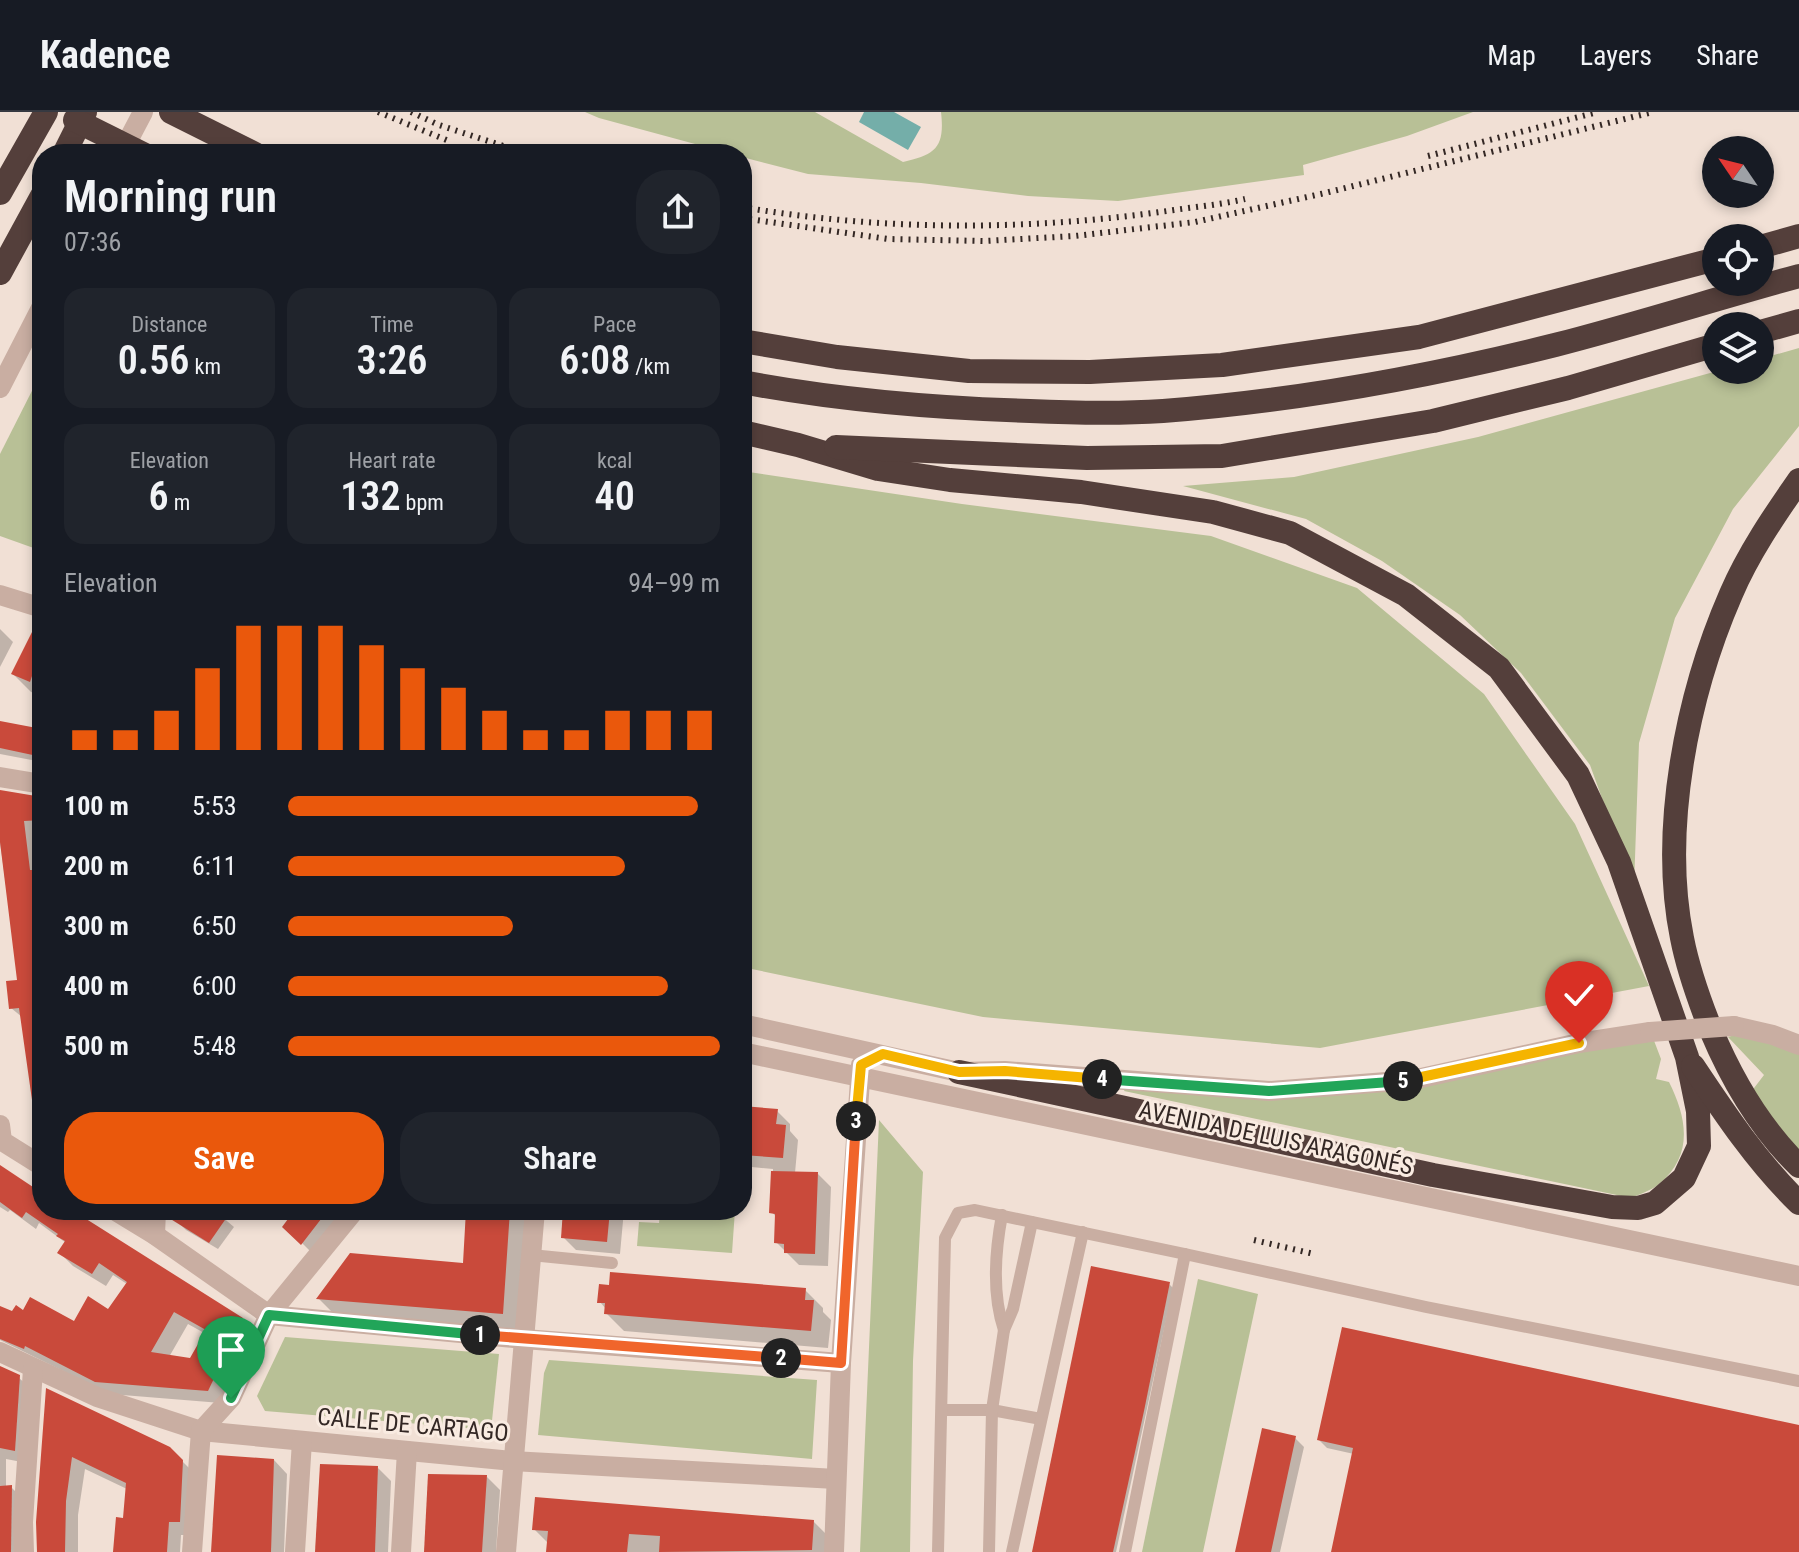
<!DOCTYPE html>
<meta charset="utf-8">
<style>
:root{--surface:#171b24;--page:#20242c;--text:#f1f3f6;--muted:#9ea1a6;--line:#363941;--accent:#ea580c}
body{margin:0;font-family:"Roboto Condensed",sans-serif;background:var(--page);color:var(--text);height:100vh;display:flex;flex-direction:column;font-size:30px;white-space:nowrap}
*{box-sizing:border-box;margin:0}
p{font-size:26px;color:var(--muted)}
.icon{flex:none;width:44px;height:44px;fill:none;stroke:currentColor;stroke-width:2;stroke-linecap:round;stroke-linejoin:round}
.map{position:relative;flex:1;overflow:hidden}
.panel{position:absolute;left:32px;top:32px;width:720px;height:1076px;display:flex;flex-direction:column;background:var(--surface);border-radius:32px;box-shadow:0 4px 12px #0003}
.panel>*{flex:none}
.needle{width:52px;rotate:305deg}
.tools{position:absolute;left:1702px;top:24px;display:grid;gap:16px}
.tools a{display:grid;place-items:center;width:72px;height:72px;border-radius:50%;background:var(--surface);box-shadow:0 4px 12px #0003;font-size:40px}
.pin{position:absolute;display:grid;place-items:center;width:68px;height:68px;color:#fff;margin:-82px -34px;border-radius:50% 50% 50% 0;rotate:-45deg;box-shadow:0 0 8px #0007}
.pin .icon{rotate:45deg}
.km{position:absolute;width:40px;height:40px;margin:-20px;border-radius:50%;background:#222;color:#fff;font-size:22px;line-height:40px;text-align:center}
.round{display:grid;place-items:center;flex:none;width:84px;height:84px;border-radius:32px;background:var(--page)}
.headline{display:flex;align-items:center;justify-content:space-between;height:136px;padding:0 32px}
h1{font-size:44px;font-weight:600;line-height:60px}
.figures{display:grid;grid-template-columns:repeat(3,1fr);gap:12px;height:136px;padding:8px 32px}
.figures div{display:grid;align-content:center;border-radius:20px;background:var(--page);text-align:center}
.figures b{font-size:40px;font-weight:600}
.figures small{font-size:22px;font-weight:400}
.figures p{font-size:22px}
.chart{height:224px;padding:16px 32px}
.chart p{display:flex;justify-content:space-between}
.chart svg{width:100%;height:144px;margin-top:8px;stroke:var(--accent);stroke-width:6}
.action{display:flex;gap:16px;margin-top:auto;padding:16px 32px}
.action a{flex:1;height:92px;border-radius:32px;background:var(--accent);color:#fff;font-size:32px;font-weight:600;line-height:92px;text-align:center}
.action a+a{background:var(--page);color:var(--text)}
ul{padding:0 32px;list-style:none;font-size:26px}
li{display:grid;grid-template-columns:128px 96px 1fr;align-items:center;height:60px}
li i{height:20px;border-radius:10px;background:var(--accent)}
header{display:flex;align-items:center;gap:48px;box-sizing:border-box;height:112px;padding:0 40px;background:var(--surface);border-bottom:2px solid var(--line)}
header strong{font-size:38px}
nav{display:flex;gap:44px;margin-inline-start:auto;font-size:28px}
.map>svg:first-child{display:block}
.green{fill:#b8c096}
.water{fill:#74aea9}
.shadow{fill:#0003;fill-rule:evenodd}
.building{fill:#c94a3b;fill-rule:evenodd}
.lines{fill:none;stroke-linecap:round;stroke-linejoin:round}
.lane{stroke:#c9aea2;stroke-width:12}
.street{stroke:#c9aea2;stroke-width:20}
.highway{stroke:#543f3b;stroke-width:24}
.rail{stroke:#332724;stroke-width:6;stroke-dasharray:2 6;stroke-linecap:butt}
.street-bridge{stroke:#c9aea2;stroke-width:20}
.highway-bridge{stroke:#543f3b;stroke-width:24}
.split-1-casing{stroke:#fff;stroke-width:16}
.split-2-casing{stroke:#fff;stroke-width:16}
.split-3-casing{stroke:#fff;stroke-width:16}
.split-4-casing{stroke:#fff;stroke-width:16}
.split-5-casing{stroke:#fff;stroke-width:16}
.split-6-casing{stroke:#fff;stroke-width:16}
.split-1{stroke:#22a559;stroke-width:10}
.split-2{stroke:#f0652b;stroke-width:10}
.split-3{stroke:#f0652b;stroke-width:10}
.split-4{stroke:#f5b400;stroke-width:10}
.split-5{stroke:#22a559;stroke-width:10}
.split-6{stroke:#f5b400;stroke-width:10}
.labels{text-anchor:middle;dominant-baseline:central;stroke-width:6;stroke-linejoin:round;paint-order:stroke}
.street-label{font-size:24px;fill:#332724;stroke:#f9ebe1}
</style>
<header>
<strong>Kadence</strong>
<nav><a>Map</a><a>Layers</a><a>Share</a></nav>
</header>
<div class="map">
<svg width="1799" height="1440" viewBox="0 0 1799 1440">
<rect width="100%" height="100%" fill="#f1e0d5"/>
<g class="green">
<path d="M585,0H815L903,50C936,43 945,35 941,0H1473L1407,24L1303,53L1304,63L1118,89L1028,84L921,71L808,62L742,45V42H732L599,6Z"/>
<path d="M1799,236V314L1733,397L1675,506L1639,631L1634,775L1590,653L1521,561L1460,503L1382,449L1306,407L1183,374L1294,365L1478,325L1721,258H1760V247Z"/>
<path d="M42,259V439L0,424V342Z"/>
<path d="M742,359L962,392L1211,424L1357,476L1484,582L1575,712L1649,874L1320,936L983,905L742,855Z"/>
<path d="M1738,922L1799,940V1040L1751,980L1764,963L1728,925Z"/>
<path d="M1653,926L1661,947L1656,967L1669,970C1687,1006 1694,1043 1659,1072C1652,1078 1640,1082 1631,1086L1124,979L1125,977L1274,985Z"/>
<path d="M879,1008L923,1060L913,1249L910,1440H860Z"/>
<path d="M690,1098H735L732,1141L637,1134L639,1110L659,1111L660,1101L689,1103Z"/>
<path d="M1198,1167L1258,1182L1203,1440H1142Z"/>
<path d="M285,1225L499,1242L491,1318L265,1299L257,1284Z"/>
<path d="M549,1248L817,1268L812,1347L538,1323L544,1261Z"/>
</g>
<path class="water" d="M864,0H894L921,15L908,38L859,10Z"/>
<g class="shadow">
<path d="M0,517L13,530L0,555Z"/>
<path d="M42,527V584L31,580L13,562Z"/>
<path d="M0,611L42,620V650L0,642Z"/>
<path d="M0,680L42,686V724L33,722L37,760L42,764V1015L35,1008L22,905L11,896L19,869L0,730Z"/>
<path d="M742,996L777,999L790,1012V1019L798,1028L795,1061L818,1062L831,1075L828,1154L799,1153L776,1130L777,1106L772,1100L773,1057L742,1054Z"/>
<path d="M0,1055L42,1084V1098H63L242,1208L255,1221L221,1291L110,1282L0,1228V1196L12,1202L24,1200L75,1211L108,1200L127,1172L113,1163L106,1174L73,1154L60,1141L66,1131L39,1111L36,1117L10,1098L8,1100L0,1095ZM188,1212L206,1222L191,1248L169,1245Z"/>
<path d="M173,1098H214L234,1115L218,1137L186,1118L176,1108Z"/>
<path d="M284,1098H348L315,1144L285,1114L291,1107Z"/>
<path d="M469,1098H529L520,1219L336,1204L319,1187L465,1153Z"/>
<path d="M565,1098H624L620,1142L576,1138L563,1125Z"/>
<path d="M1169,1172L1173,1176L1116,1440H1034Z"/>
<path d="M805,1178L823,1196V1200L831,1208L828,1236L624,1219L606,1201V1197L600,1190Z"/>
<path d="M0,1256L18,1265L32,1278L27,1351L6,1347V1376H12L25,1389L24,1440H0Z"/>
<path d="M48,1279L169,1336L196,1363L192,1423H181L180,1440H115L125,1408L127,1377L85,1357L78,1403V1440H39Z"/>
<path d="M1799,1315V1440H1333L1354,1342L1327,1336L1319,1328Z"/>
<path d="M1295,1326L1304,1335L1280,1440H1237Z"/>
<path d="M274,1348L287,1362L284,1440H212Z"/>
<path d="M378,1356L391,1369L388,1440H318Z"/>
<path d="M487,1365L500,1378L496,1440H425Z"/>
<path d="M813,1409L831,1427L830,1440H548L549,1432L534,1417Z"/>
</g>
<g class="building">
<path d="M38,508L42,509V561L34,558L30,570L11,562Z"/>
<path d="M0,609L42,617V645L0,636Z"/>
<path d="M0,678L42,685V708L24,709L30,758H38L42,788V807L34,808L42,870V994L33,995L19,896L9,897L6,869L17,868L0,730Z"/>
<path d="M742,994L778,997L776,1012L786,1013L783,1046L742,1043Z"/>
<path d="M0,1053L42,1081V1098H72L243,1206L208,1279L95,1270L25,1234L24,1237L0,1227V1194L12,1199L16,1193L23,1198L30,1185L74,1209L88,1184L108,1197L127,1170L99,1151L92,1162L57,1141L65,1129L56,1124L58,1122L26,1100L22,1106L0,1090ZM174,1200L206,1218L190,1246L151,1240Z"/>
<path d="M771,1059L818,1060L815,1142L784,1141V1132L774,1131L775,1102L769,1101Z"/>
<path d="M169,1098H216L227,1105L209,1131L169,1106Z"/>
<path d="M278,1098H328L301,1133L282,1115L288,1107Z"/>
<path d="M466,1098H510L503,1202L316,1187L350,1141L463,1151Z"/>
<path d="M563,1098H610L607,1130L561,1126Z"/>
<path d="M1091,1154L1170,1170L1144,1299L1113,1440H1032Z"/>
<path d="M610,1160L806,1176L805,1188H814L811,1219L604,1202L605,1191H597L599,1172L609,1173Z"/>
<path d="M1342,1215L1799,1313V1440H1331L1353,1336L1317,1328Z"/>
<path d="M0,1254L20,1263L15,1339L0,1336Z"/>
<path d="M46,1276L170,1335L183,1348L180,1410H169L167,1440H113L116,1405L123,1406L126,1371L72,1345L66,1389L65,1440H37L36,1410Z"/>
<path d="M1262,1316L1296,1324L1271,1440H1235Z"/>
<path d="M217,1343L274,1347L271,1440H211Z"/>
<path d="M320,1352L378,1354L375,1440H315Z"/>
<path d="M428,1362L487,1363L482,1440H424Z"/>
<path d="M12,1373L11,1440H0V1374Z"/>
<path d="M535,1385L814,1408L812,1438L659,1440L660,1424L629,1422L627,1440H546L548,1419L532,1418Z"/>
</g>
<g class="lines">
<g class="lane">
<path d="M1002,1103C995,1140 992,1182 1004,1218"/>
<path d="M531,1143L612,1151"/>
<path d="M942,1298H992L1041,1307"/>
<path d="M938,1440L945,1126L958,1101L975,1098L1185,1142"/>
<path d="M989,1440L992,1298L1004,1218L1013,1197L1032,1110"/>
<path d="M1012,1440L1083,1120"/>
<path d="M1125,1440L1185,1142L1426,1195L1799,1269"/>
</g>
<g class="street">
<path d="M121,42L143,0"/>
<path d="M0,276L42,194"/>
<path d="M0,483L42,496"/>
<path d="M0,665L42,672"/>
<path d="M742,912L959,960L1005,959L1269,979L1412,968L1579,931L1650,920"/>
<path d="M1734,914L1773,923L1799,933"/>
<path d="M742,940L1799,1164"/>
<path d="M0,1013L2,1029L42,1054"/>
<path d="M114,1098L155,1123L269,1203"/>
<path d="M155,1123L156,1098"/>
<path d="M269,1203L524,1227L841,1251"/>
<path d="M0,1240L97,1285L201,1319L512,1349L836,1367"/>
<path d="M24,1440L23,1410L33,1257"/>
<path d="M192,1440L201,1319L231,1286L269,1203L355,1098"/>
<path d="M295,1440L302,1329"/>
<path d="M401,1440L407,1339"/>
<path d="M506,1440L535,1098"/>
<path d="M834,1440L841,1251L861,953"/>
</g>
<g class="highway">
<path d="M171,0L255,42"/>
<path d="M64,42L85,0"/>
<path d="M0,81L46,0"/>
<path d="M1760,135L1799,124"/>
<path d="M0,161L42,84"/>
<path d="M1760,220L1799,209"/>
<path d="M742,229L837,245L969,259L1090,260L1222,253L1419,225L1716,147"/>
<path d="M742,270C837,288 933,296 1030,299C1074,301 1118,302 1163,299C1294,289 1427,265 1555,233C1637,212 1718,186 1799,164"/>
<path d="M742,320L798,333L878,357L950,368L1081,380L1213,400L1290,421L1406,483L1499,556L1578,663L1619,750L1687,945L1698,999L1699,1034L1684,1066L1655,1091L1638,1096L1612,1095L1433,1063L959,960"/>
<path d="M836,335L1087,346L1222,344L1433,309L1568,276L1716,233"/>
<path d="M1799,368C1774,404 1748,442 1731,482C1687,583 1660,717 1682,826C1688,857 1699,888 1711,918C1732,968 1759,1015 1799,1054"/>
<path d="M1693,954C1725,1002 1757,1050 1799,1091"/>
</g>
<g class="rail">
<path d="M378,0L449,29"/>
<path d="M411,0L439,13L528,42"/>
<path d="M1428,44L1598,0"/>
<path d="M742,95C881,119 1027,119 1167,99C1193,95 1219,93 1245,87"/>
<path d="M742,106L888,127L984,129L1075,124L1195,110L1325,81L1653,0"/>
<path d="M1254,1128L1314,1142"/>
</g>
<path class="street-bridge" d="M1650,920L1734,914"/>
<path class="highway-bridge" d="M75,8L143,42"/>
</g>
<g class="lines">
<g class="split-1-casing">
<path id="split-1" d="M231,1286L269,1203L480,1223"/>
</g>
<g class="split-2-casing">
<path id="split-2" d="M480,1223L781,1246"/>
</g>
<g class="split-3-casing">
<path id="split-3" d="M781,1246L841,1251L856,1009"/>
</g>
<g class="split-4-casing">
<path id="split-4" d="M856,1009L861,953L883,942L959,960L1005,959L1102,967"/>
</g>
<g class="split-5-casing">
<path id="split-5" d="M1102,967L1269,979L1403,969"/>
</g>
<g class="split-6-casing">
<path id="split-6" d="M1403,969L1579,931"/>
</g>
<use href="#split-1" class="split-1"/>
<use href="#split-2" class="split-2"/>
<use href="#split-3" class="split-3"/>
<use href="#split-4" class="split-4"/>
<use href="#split-5" class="split-5"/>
<use href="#split-6" class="split-6"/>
</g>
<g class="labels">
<g class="street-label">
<text transform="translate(1276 1026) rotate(12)">AVENIDA DE LUIS ARAGONÉS</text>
<text transform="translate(413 1313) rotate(5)">CALLE DE CARTAGO</text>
</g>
</g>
</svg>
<div class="tools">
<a><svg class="needle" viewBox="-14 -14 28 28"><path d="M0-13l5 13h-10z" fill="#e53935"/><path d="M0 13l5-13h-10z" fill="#9ea1a6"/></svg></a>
<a><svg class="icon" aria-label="locate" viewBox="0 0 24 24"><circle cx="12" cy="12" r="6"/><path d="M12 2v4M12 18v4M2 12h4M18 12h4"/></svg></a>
<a><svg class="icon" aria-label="layers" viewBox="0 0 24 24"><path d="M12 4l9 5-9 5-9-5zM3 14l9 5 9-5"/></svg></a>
</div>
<div class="pin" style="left:231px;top:1286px;background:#1e9e55"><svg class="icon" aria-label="arrive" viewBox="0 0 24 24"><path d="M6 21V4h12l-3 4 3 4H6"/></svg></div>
<div class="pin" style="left:1579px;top:931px;background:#d93025"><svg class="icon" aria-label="check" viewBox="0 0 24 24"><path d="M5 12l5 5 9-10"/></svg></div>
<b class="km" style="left:480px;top:1223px">1</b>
<b class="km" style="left:781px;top:1246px">2</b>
<b class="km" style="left:856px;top:1009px">3</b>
<b class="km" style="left:1102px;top:967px">4</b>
<b class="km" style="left:1403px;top:969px">5</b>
<section class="panel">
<div class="headline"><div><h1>Morning run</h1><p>07:36</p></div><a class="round"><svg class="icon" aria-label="share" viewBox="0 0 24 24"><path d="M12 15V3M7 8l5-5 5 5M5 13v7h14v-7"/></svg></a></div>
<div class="figures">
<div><p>Distance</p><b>0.56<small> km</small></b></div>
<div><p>Time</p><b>3:26</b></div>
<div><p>Pace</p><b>6:08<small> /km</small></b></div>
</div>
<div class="figures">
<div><p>Elevation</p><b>6<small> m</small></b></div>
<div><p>Heart rate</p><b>132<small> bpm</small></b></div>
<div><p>kcal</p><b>40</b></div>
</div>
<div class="chart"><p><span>Elevation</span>94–99 m</p>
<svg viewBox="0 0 160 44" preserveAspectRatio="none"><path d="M5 44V38M15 44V38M25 44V32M35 44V19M45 44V6M55 44V6M65 44V6M75 44V12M85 44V19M95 44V25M105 44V32M115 44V38M125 44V38M135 44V32M145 44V32M155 44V32"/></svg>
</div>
<ul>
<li><b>100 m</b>5:53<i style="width:95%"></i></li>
<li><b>200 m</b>6:11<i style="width:78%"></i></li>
<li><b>300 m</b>6:50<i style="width:52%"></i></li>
<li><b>400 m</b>6:00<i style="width:88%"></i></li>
<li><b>500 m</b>5:48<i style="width:100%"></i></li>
</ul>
<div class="action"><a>Save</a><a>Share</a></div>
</section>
</div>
